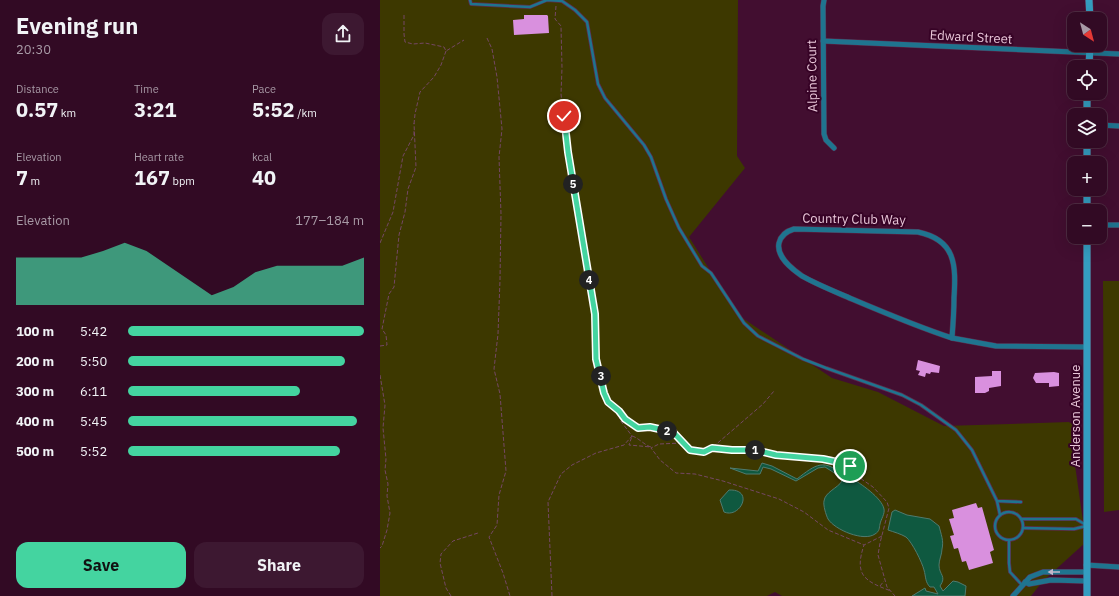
<!DOCTYPE html>
<meta charset="utf-8">
<style>
:root{--surface:#320a24;--page:#3d1831;--text:#f1f3f6;--muted:#a89aa6;--line:#4d2b41;--accent:#44d4a0}
body{margin:0;font-family:"IBM Plex Sans",sans-serif;background:var(--page);color:var(--text);height:100vh;display:flex;flex-direction:column;font-size:15px;white-space:nowrap}
*{box-sizing:border-box;margin:0}
p{font-size:13px;color:var(--muted)}
.icon{flex:none;width:22px;height:22px;fill:none;stroke:currentColor;stroke-width:2;stroke-linecap:round;stroke-linejoin:round}
.map{position:relative;flex:1;overflow:hidden}
.sheet{display:flex;flex-direction:column;background:var(--surface);width:380px}
.sheet>*{flex:none}
.needle{width:26px;rotate:144deg}
.buttons{position:absolute;left:687px;top:12px;display:grid;gap:8px}
.buttons a{display:grid;place-items:center;width:40px;height:40px;border-radius:8px;background:var(--surface);box-shadow:0 4px 16px #0002,0 0 0 1px var(--line);font-size:20px}
.pin{position:absolute;display:grid;place-items:center;width:34px;height:34px;color:#fff;margin:-17px;border:2px solid #fff;border-radius:50%;box-shadow:0 1px 4px #0007}
.km{position:absolute;width:20px;height:20px;margin:-10px;border-radius:50%;background:#222;color:#fff;font-size:11px;line-height:20px;text-align:center}
.round{display:grid;place-items:center;flex:none;width:42px;height:42px;border-radius:12px;background:var(--page)}
.summary{display:flex;align-items:center;justify-content:space-between;height:68px;padding:0 16px}
h1{font-size:22px;font-weight:700;line-height:30px}
.figures{display:grid;grid-template-columns:repeat(3,1fr);gap:6px;height:68px;padding:4px 16px}
.figures div{display:grid;align-content:center}
.figures b{font-size:20px;font-weight:700}
.figures small{font-size:11px;font-weight:400}
.figures p{font-size:11px}
.chart{height:112px;padding:8px 16px}
.chart p{display:flex;justify-content:space-between}
.chart svg{width:100%;height:72px;margin-top:4px;fill:var(--accent);opacity:.7}
.primary-button{display:flex;gap:8px;margin-top:auto;padding:8px 16px}
.primary-button a{flex:1;height:46px;border-radius:12px;background:var(--accent);color:#111;font-size:16px;font-weight:700;line-height:46px;text-align:center}
.primary-button a+a{background:var(--page);color:var(--text)}
ul{padding:0 16px;list-style:none;font-size:13px}
li{display:grid;grid-template-columns:64px 48px 1fr;align-items:center;height:30px}
li i{height:10px;border-radius:5px;background:var(--accent)}
main{display:flex;flex:1;min-height:0}
.map>svg:first-child{display:block}
.green{fill:#3d3800}
.water{fill:#0f5940;stroke:#507a6e}
.building{fill:#d990de}
.lines{fill:none;stroke-linecap:round;stroke-linejoin:round}
.service-casing{stroke:#5d2c4b;stroke-width:4}
.minor-casing{stroke:#5d2c4b;stroke-width:6}
.secondary-casing{stroke:#5d2c4b;stroke-width:8}
.path{stroke:#754764;stroke-width:1;stroke-dasharray:4 2;stroke-linecap:butt}
.service{stroke:#1f748f;stroke-width:2.5}
.minor{stroke:#1f748f;stroke-width:5}
.secondary{stroke:#349dc0;stroke-width:7}
.oneway{fill:#c1b6ca}
.route-casing{stroke:#fff;stroke-width:8}
.route{stroke:#44d4a0;stroke-width:5}
.labels{text-anchor:middle;dominant-baseline:central;stroke-width:4;stroke-linejoin:round;paint-order:stroke}
.street-label{font-size:13px;fill:#e9c7d9;stroke:#370326}
</style>
<main>
<section class="sheet">
<div class="summary"><div><h1>Evening run</h1><p>20:30</p></div><a class="round"><svg class="icon" aria-label="share" viewBox="0 0 24 24"><path d="M12 15V3M7 8l5-5 5 5M5 13v7h14v-7"/></svg></a></div>
<div class="figures">
<div><p>Distance</p><b>0.57<small> km</small></b></div>
<div><p>Time</p><b>3:21</b></div>
<div><p>Pace</p><b>5:52<small> /km</small></b></div>
</div>
<div class="figures">
<div><p>Elevation</p><b>7<small> m</small></b></div>
<div><p>Heart rate</p><b>167<small> bpm</small></b></div>
<div><p>kcal</p><b>40</b></div>
</div>
<div class="chart"><p><span>Elevation</span>177–184 m</p>
<svg viewBox="0 0 160 44" preserveAspectRatio="none"><path d="M0 44V15L10 15L20 15L30 15L40 11L50 6L60 11L70 20L80 29L90 38L100 33L110 24L120 20L130 20L140 20L150 20L160 15V44z"/></svg>
</div>
<ul>
<li><b>100 m</b>5:42<i style="width:100%"></i></li>
<li><b>200 m</b>5:50<i style="width:92%"></i></li>
<li><b>300 m</b>6:11<i style="width:73%"></i></li>
<li><b>400 m</b>5:45<i style="width:97%"></i></li>
<li><b>500 m</b>5:52<i style="width:90%"></i></li>
</ul>
<div class="primary-button"><a>Save</a><a>Share</a></div>
</section>
<div class="map">
<svg width="739" height="596" viewBox="0 0 739 596">
<rect width="100%" height="100%" fill="#420e30"/>
<g class="green">
<path d="M0,0H358L357,156L365,168L309,237L358,315L452,378L498,392L564,426L689,422L690,423H698L695,465L706,542L663,581L651,596H402L395,592L387,596H0Z"/>
<path d="M723,281H739V510L724,512Z"/>
</g>
<g class="water">
<path d="M382,463L392,466L417,479C436,464 444,458 464,476V480L471,478C480,483 502,498 504,509C505,514 501,519 500,524C499,528 500,531 495,534C484,542 455,530 448,519C446,515 443,505 444,501C445,492 458,488 462,481L461,479H464L445,467L438,468L416,481L391,469L383,467L380,474H366L350,468L378,471Z"/>
<path d="M349,490C375,489 360,519 344,512L340,500Z"/>
<path d="M515,510L527,515L550,519L559,526C561,534 564,541 562,549C562,554 559,560 559,565C559,575 567,576 560,586L563,591L573,581L578,582L586,586L585,596H532L545,588L546,591L558,594L554,587H550C545,582 546,577 544,570C542,562 532,542 526,537C521,534 514,532 508,530L512,512Z"/>
</g>
<g class="building">
<path d="M144,15H167L168,16L169,33L134,35L133,20L144,19Z"/>
<path d="M538,360L560,366L559,373L551,372L550,374L546,373L545,377L538,375L540,371L536,370Z"/>
<path d="M612,371H621V386L609,388V391L605,393H595V377L612,376Z"/>
<path d="M674,372L679,373V386L669,387V383H656L653,378L655,373Z"/>
<path d="M596,503L598,508L602,507L614,550L610,552L613,563L589,570L586,561L582,562L578,548L574,549L570,536L574,535L569,519L574,518L572,510Z"/>
</g>
<g class="lines">
<g class="service-casing">
<g id="service">
<path d="M90,0L91,4L150,7L167,0L182,1L195,10L207,22L218,84L225,98L264,145L271,157L286,199L299,228L322,266L331,273L364,323L378,336L423,359L446,368L522,395L541,405L576,430L592,450L617,501L641,502"/>
<path d="M617,501L620,515"/>
<circle cx="629" cy="526" r="14"/>
<path d="M641,519H696L706,525"/>
<path d="M643,528L694,529L706,526"/>
<path d="M629,540V563L630,572L642,585"/>
</g>
</g>
<g class="minor-casing">
<g id="minor">
<path d="M444,0L443,6L444,134L446,140L454,148"/>
<path d="M443,41L739,54"/>
<path d="M720,125L739,126"/>
<path d="M720,225H739"/>
<path d="M414,229L538,232C576,240 576,265 574,298C574,311 573,325 572,338C538,327 505,313 472,299C456,292 438,285 422,276C412,269 396,257 399,243C401,235 407,231 414,229Z"/>
<path d="M572,338L616,346L707,347"/>
<path d="M706,565L739,567"/>
<path d="M645,582L649,584L671,580L706,581"/>
<path d="M633,596L650,577L663,572H706"/>
</g>
</g>
<g class="secondary-casing">
<g id="secondary">
<path d="M709,0L710,19"/>
<path d="M709,67L710,45"/>
<path d="M707,115V93"/>
<path d="M707,141V163"/>
<path d="M707,189V211"/>
<path d="M707,596V237"/>
</g>
</g>
<g class="path">
<path d="M176,6L175,19L181,26L182,68L181,94L188,152L215,314L216,359L224,393L228,402L239,411L245,419L258,427H270L293,432L310,450L324,453L333,447L383,404L394,391"/>
<path d="M24,15V34L25,42L33,44L45,43L64,47L66,51L84,40"/>
<path d="M107,38L112,49L117,77L122,129L119,157L121,214L120,280L118,334L114,369L120,394L126,471L119,495L117,525L109,537L123,573L130,596"/>
<path d="M34,124L35,114L40,92L54,77L61,65L66,51"/>
<path d="M0,243L13,212L23,156L34,135V131"/>
<path d="M0,346L7,345L6,335L2,329L9,294L14,287L19,235L25,212L28,189L36,167L34,123"/>
<path d="M0,375L5,405L3,428L6,459L5,470L8,484L7,496L10,513L7,530L2,546L0,548"/>
<path d="M252,436C259,438 264,445 271,447L249,445Z"/>
<path d="M302,443L279,444L271,448L280,460L296,473L315,474L343,481L399,499L424,512L448,530L484,545"/>
<path d="M332,448L352,450H375L396,455L443,459L462,463L470,467L480,478L493,487L507,502L509,508L500,543L498,555L507,587L515,596"/>
<path d="M502,536L484,545C474,575 484,581 511,591"/>
<path d="M500,586L504,581"/>
<path d="M71,596L66,588L60,563L61,554L73,541L98,533"/>
<path d="M172,596L168,502L181,474L192,465L216,453L244,445L252,436L240,420L239,412"/>
</g>
<use href="#service" class="service"/>
<use href="#minor" class="minor"/>
<use href="#secondary" class="secondary"/>
</g>
<defs><path id="oneway-solid" d="M-6-.8H1V-3.2L6.5 0L1 3.2V.8H-6Z"/></defs>
<use class="oneway" href="#oneway-solid" transform="translate(674 572) rotate(180)"/>
<g class="lines">
<g class="route-casing">
<path id="route" d="M184,116L188,152L215,314L216,359L224,393L228,402L239,411L245,419L258,428L270,427L293,432L310,450L324,452L332,448L352,450H375L396,455L443,459L462,463L470,466"/>
</g>
<use href="#route" class="route"/>
</g>
<g class="labels">
<g class="street-label">
<text transform="translate(591 37) rotate(3)">Edward Street</text>
<text transform="translate(432 76) rotate(-91)">Alpine Court</text>
<text transform="translate(474 219) rotate(1)">Country Club Way</text>
<text transform="translate(695 416) rotate(-90)">Anderson Avenue</text>
</g>
</g>
</svg>
<div class="buttons">
<a><svg class="needle" viewBox="-14 -14 28 28"><path d="M0-13l5 13h-10z" fill="#e53935"/><path d="M0 13l5-13h-10z" fill="#a89aa6"/></svg></a>
<a><svg class="icon" aria-label="locate" viewBox="0 0 24 24"><circle cx="12" cy="12" r="6"/><path d="M12 2v4M12 18v4M2 12h4M18 12h4"/></svg></a>
<a><svg class="icon" aria-label="layers" viewBox="0 0 24 24"><path d="M12 4l9 5-9 5-9-5zM3 14l9 5 9-5"/></svg></a>
<a>+</a>
<a>−</a>
</div>
<div class="pin" style="left:470px;top:466px;background:#1e9e55"><svg class="icon" aria-label="arrive" viewBox="0 0 24 24"><path d="M6 21V4h12l-3 4 3 4H6"/></svg></div>
<div class="pin" style="left:184px;top:116px;background:#d93025"><svg class="icon" aria-label="check" viewBox="0 0 24 24"><path d="M5 12l5 5 9-10"/></svg></div>
<b class="km" style="left:375px;top:450px">1</b>
<b class="km" style="left:287px;top:431px">2</b>
<b class="km" style="left:221px;top:376px">3</b>
<b class="km" style="left:209px;top:280px">4</b>
<b class="km" style="left:193px;top:184px">5</b>
</div>
</main>
